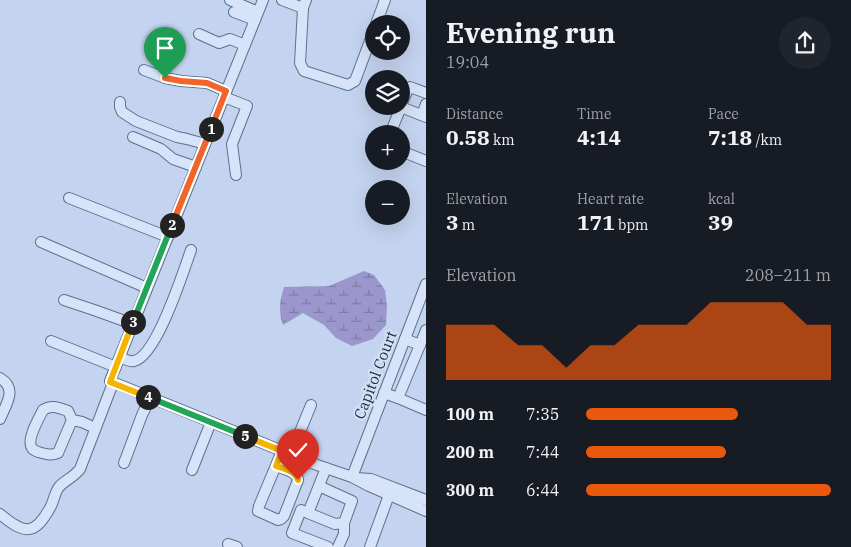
<!DOCTYPE html>
<meta charset="utf-8">
<style>
:root{--surface:#171b24;--page:#20242c;--text:#f1f3f6;--muted:#9ea1a6;--accent:#ea580c}
body{margin:0;font-family:"IBM Plex Serif",serif;background:var(--page);color:var(--text);height:100vh;display:flex;flex-direction:column;font-size:19px;white-space:nowrap}
*{box-sizing:border-box;margin:0}
p{font-size:16px;color:var(--muted)}
.icon{flex:none;width:28px;height:28px;fill:none;stroke:currentColor;stroke-width:2;stroke-linecap:round;stroke-linejoin:round}
.map{position:relative;flex:1;overflow:hidden}
.side{display:flex;flex-direction:column;background:var(--surface);width:425px}
.side>*{flex:none}
.controls{position:absolute;left:365px;top:15px;display:grid;gap:10px}
.controls a{display:grid;place-items:center;width:45px;height:45px;border-radius:50%;background:var(--surface);box-shadow:0 5px 20px #0002;font-size:25px}
.pin{position:absolute;display:grid;place-items:center;width:42px;height:42px;color:#fff;margin:-51px -21px;border-radius:50% 50% 50% 0;rotate:-45deg;box-shadow:0 0 5px #0007}
.pin .icon{rotate:45deg}
.km{position:absolute;width:25px;height:25px;margin:-12px;border-radius:50%;background:#222;color:#fff;font-size:14px;line-height:25px;text-align:center}
.round{display:grid;place-items:center;flex:none;width:52px;height:52px;border-radius:26px;background:var(--page)}
.overview{display:flex;align-items:center;justify-content:space-between;height:85px;padding:0 20px}
h1{font-size:28px;font-weight:700;line-height:38px}
.metrics{display:grid;grid-template-columns:repeat(3,1fr);gap:8px;height:85px;padding:5px 20px}
.metrics div{display:grid;align-content:center}
.metrics b{font-size:21px;font-weight:700}
.metrics small{font-size:14px;font-weight:400}
.metrics p{font-size:14px}
.chart{height:140px;padding:10px 20px}
.chart p{display:flex;justify-content:space-between}
.chart svg{width:100%;height:90px;margin-top:5px;fill:var(--accent);opacity:.7}
ul{padding:0 20px;list-style:none;font-size:16px}
li{display:grid;grid-template-columns:80px 60px 1fr;align-items:center;height:38px}
li i{height:12px;border-radius:6px;background:var(--accent)}
main{display:flex;flex:1;min-height:0}
.map>svg:first-child{display:block}
.wetland{fill:url(#wetland-marsh)}
.lines{fill:none;stroke-linecap:round;stroke-linejoin:round}
.minor-casing{stroke:#5a728a;stroke-width:12}
.minor{stroke:#d7e3f9;stroke-width:10}
.split-1-casing{stroke:#fff;stroke-width:10}
.split-2-casing{stroke:#fff;stroke-width:10}
.split-3-casing{stroke:#fff;stroke-width:10}
.split-4-casing{stroke:#fff;stroke-width:10}
.split-5-casing{stroke:#fff;stroke-width:10}
.split-6-casing{stroke:#fff;stroke-width:10}
.split-1{stroke:#f0652b;stroke-width:6}
.split-2{stroke:#f0652b;stroke-width:6}
.split-3{stroke:#22a559;stroke-width:6}
.split-4{stroke:#f5b400;stroke-width:6}
.split-5{stroke:#22a559;stroke-width:6}
.split-6{stroke:#f5b400;stroke-width:6}
.labels{text-anchor:middle;dominant-baseline:central;stroke-width:4.5;stroke-linejoin:round;paint-order:stroke}
.street-label{font-size:15px;fill:#1e2d39;stroke:#d3dff6}
</style>
<main>
<div class="map">
<svg width="426" height="547" viewBox="0 0 426 547">
<defs>
<pattern id="wetland-marsh" width="20" height="14" patternUnits="userSpaceOnUse" patternTransform="scale(1.25)"><rect width="20" height="14" fill="#9b97cd"/><path d="M1 5h8M5 5V1M11 12h8M15 12V8" fill="none" stroke="#7e7ca7"/></pattern>
</defs>
<rect width="100%" height="100%" fill="#c4d3ef"/>
<path class="wetland" d="M364,271L374,275L385,290L387,306L386,325L373,339L352,346L336,338L324,325L303,313L283,325C278,311 280,300 284,287L329,286Z"/>
<g class="lines">
<g class="minor-casing">
<g id="minor">
<path d="M230,0L258,12"/>
<path d="M263,0L110,381L317,465L352,477L369,486L426,511"/>
<path d="M282,0L303,8"/>
<path d="M306,0L303,8L300,63L304,71L348,85L355,81L374,30"/>
<path d="M234,12L255,20"/>
<path d="M376,24L385,0"/>
<path d="M199,34L219,43L230,39L245,45"/>
<path d="M144,70L165,78L181,81L207,83L226,91"/>
<path d="M224,97L247,106L232,144L236,175"/>
<path d="M120,102V107L122,112L136,121L177,137L187,139L205,144"/>
<path d="M401,105L408,89L410,87L426,93"/>
<path d="M422,115L426,104"/>
<path d="M390,134L401,107L426,117"/>
<path d="M133,137L161,149L173,159L196,167"/>
<path d="M401,151L426,161"/>
<path d="M69,198L168,237"/>
<path d="M41,242L147,288"/>
<path d="M64,300L94,310L133,324"/>
<path d="M405,339L420,345L426,330"/>
<path d="M51,341L116,367"/>
<path d="M120,357C124,359 129,362 134,361C157,356 183,272 191,250"/>
<path d="M0,378C18,389 6,404 0,419"/>
<path d="M384,393L398,398L420,345"/>
<path d="M398,398L426,410"/>
<path d="M72,420L68,411C59,408 52,404 43,410C39,418 26,440 32,448C33,450 36,451 38,452C46,454 51,456 58,453L72,420L82,422L95,428"/>
<path d="M291,454L311,405"/>
<path d="M124,463L142,415L150,398"/>
<path d="M276,466C284,469 297,471 298,480L284,516L281,519L278,520L258,511L259,506L282,451"/>
<path d="M326,468L308,513L301,510L292,533L328,547"/>
<path d="M192,470L211,422"/>
<path d="M352,477L426,284"/>
<path d="M356,478L371,479L426,500"/>
<path d="M319,486L352,501L344,523V534L338,547"/>
<path d="M308,513L335,524L344,523"/>
<path d="M0,514C25,535 35,536 51,506C54,500 55,492 59,487C65,480 73,478 80,469L113,383"/>
<path d="M228,544L237,547"/>
<path d="M370,547L389,495"/>
</g>
</g>
<use href="#minor" class="minor"/>
</g>
<g class="lines">
<g class="split-1-casing">
<path id="split-1" d="M165,78L181,81L207,83L226,91L211,129"/>
</g>
<g class="split-2-casing">
<path id="split-2" d="M172,225L211,129"/>
</g>
<g class="split-3-casing">
<path id="split-3" d="M133,322L172,225"/>
</g>
<g class="split-4-casing">
<path id="split-4" d="M133,322L110,382L148,397"/>
</g>
<g class="split-5-casing">
<path id="split-5" d="M148,397L245,436"/>
</g>
<g class="split-6-casing">
<path id="split-6" d="M245,436L282,451L276,466C284,469 297,471 298,480"/>
</g>
<use href="#split-1" class="split-1"/>
<use href="#split-2" class="split-2"/>
<use href="#split-3" class="split-3"/>
<use href="#split-4" class="split-4"/>
<use href="#split-5" class="split-5"/>
<use href="#split-6" class="split-6"/>
</g>
<g class="labels">
<g class="street-label">
<text transform="translate(375 375) rotate(-69)">Capitol Court</text>
</g>
</g>
</svg>
<div class="controls">
<a><svg class="icon" aria-label="locate" viewBox="0 0 24 24"><circle cx="12" cy="12" r="6"/><path d="M12 2v4M12 18v4M2 12h4M18 12h4"/></svg></a>
<a><svg class="icon" aria-label="layers" viewBox="0 0 24 24"><path d="M12 4l9 5-9 5-9-5zM3 14l9 5 9-5"/></svg></a>
<a>+</a>
<a>−</a>
</div>
<div class="pin" style="left:165px;top:78px;background:#1e9e55"><svg class="icon" aria-label="arrive" viewBox="0 0 24 24"><path d="M6 21V4h12l-3 4 3 4H6"/></svg></div>
<div class="pin" style="left:298px;top:480px;background:#d93025"><svg class="icon" aria-label="check" viewBox="0 0 24 24"><path d="M5 12l5 5 9-10"/></svg></div>
<b class="km" style="left:211px;top:129px">1</b>
<b class="km" style="left:172px;top:225px">2</b>
<b class="km" style="left:133px;top:322px">3</b>
<b class="km" style="left:148px;top:397px">4</b>
<b class="km" style="left:245px;top:436px">5</b>
</div>
<section class="side">
<div class="overview"><div><h1>Evening run</h1><p>19:04</p></div><a class="round"><svg class="icon" aria-label="share" viewBox="0 0 24 24"><path d="M12 15V3M7 8l5-5 5 5M5 13v7h14v-7"/></svg></a></div>
<div class="metrics">
<div><p>Distance</p><b>0.58<small> km</small></b></div>
<div><p>Time</p><b>4:14</b></div>
<div><p>Pace</p><b>7:18<small> /km</small></b></div>
</div>
<div class="metrics">
<div><p>Elevation</p><b>3<small> m</small></b></div>
<div><p>Heart rate</p><b>171<small> bpm</small></b></div>
<div><p>kcal</p><b>39</b></div>
</div>
<div class="chart"><p><span>Elevation</span>208–211 m</p>
<svg viewBox="0 0 160 44" preserveAspectRatio="none"><path d="M0 44V17L10 17L20 17L30 27L40 27L50 38L60 27L70 27L80 17L90 17L100 17L110 6L120 6L130 6L140 6L150 17L160 17V44z"/></svg>
</div>
<ul>
<li><b>100 m</b>7:35<i style="width:62%"></i></li>
<li><b>200 m</b>7:44<i style="width:57%"></i></li>
<li><b>300 m</b>6:44<i style="width:100%"></i></li>
</ul>
</section>
</main>
